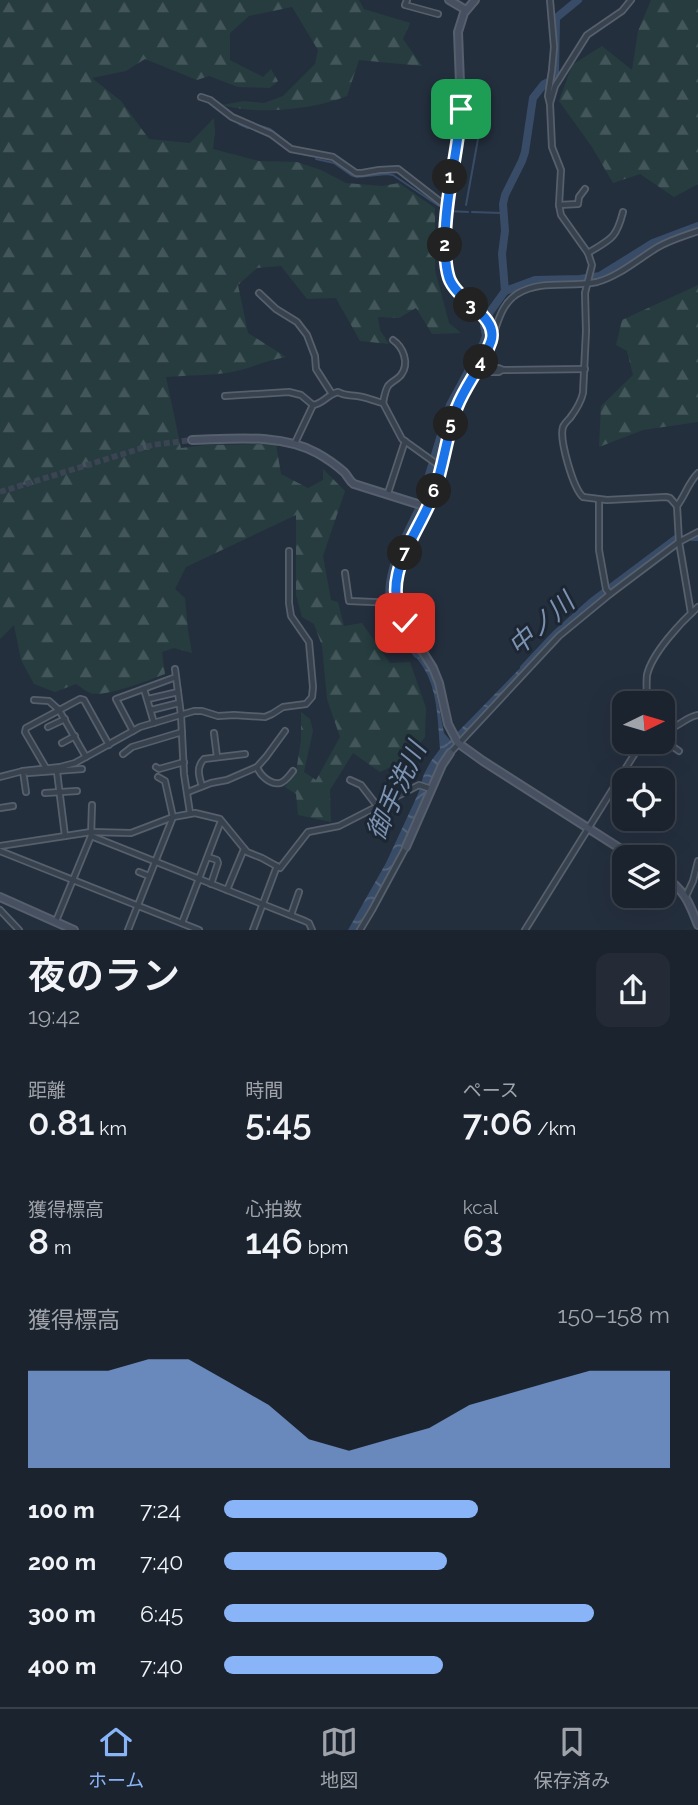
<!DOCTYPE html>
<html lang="ja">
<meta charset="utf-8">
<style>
:root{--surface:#1b232e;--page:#242b36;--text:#f1f3f6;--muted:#a0a4aa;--line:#39404a;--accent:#8ab4f8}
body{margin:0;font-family:Raleway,"Noto Sans JP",sans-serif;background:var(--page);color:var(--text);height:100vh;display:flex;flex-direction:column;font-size:26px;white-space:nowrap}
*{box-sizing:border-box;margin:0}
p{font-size:23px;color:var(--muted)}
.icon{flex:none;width:38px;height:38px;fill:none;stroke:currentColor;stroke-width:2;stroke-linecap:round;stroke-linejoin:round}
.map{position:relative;height:930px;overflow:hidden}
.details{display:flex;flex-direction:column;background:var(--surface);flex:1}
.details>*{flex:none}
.needle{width:46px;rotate:85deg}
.fabs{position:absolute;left:612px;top:691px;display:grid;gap:14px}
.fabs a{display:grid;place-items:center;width:63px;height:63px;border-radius:14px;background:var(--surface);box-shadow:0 7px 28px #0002,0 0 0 2px var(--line);font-size:35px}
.pin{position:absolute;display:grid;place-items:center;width:60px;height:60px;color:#fff;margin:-30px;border-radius:14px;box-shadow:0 4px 10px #0006}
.km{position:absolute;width:35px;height:35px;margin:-18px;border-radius:50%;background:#222;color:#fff;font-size:19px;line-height:35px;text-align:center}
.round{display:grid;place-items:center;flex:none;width:74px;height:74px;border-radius:14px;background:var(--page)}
.headline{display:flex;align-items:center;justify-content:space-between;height:119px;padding:0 28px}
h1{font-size:38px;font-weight:600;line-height:52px}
.figures{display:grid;grid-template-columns:repeat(3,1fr);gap:10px;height:119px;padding:7px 28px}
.figures div{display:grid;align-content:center}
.figures b{font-size:35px;font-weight:600}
.figures small{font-size:19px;font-weight:400}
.figures p{font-size:19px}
.chart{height:196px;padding:14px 28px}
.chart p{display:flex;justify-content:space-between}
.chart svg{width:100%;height:126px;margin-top:7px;fill:var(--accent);opacity:.7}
ul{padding:0 28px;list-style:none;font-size:23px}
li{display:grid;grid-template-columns:112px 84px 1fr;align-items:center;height:52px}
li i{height:18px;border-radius:9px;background:var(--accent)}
.menu{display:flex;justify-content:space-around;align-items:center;height:98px;border-top:2px solid var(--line);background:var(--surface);font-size:19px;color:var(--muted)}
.menu a{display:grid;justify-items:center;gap:4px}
.menu .selected{color:var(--accent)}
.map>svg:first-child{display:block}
.forest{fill:url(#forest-firs)}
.water{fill:url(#water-waves)}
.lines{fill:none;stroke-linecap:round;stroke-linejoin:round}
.stream{stroke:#394c67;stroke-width:2}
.river{stroke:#394c67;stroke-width:8}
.secondary-tunnel{stroke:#3a4453;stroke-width:6;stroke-dasharray:6 3;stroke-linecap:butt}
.street-casing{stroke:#565f6c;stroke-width:8}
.secondary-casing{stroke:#565f6c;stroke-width:10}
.street{stroke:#38414e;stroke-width:4.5}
.secondary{stroke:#465061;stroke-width:6}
.route-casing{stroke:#fff;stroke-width:14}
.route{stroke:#1a73e8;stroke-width:9}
.labels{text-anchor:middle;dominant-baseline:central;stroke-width:6;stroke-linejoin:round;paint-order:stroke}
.water-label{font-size:26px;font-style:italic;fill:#7c92b1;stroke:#1d2633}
</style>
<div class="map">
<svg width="698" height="930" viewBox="0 0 698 930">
<defs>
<pattern id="forest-firs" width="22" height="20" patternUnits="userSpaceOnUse" patternTransform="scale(1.75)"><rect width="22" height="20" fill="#263c3f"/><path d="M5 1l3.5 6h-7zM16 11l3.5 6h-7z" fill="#435659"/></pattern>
<pattern id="water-waves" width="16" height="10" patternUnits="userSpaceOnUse" patternTransform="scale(1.75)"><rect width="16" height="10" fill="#394c67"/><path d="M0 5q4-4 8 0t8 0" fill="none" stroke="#53647b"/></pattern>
</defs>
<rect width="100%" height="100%" fill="#242f3e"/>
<g class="forest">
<path d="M0,0H359L364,9L410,23L403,39L422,66L359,60L347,96C312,110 258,115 222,105L244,101L264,103L283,96L315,64L318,50L292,7L249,16L230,33V60L263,77L271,69L278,81L270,88L238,87L209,76L197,80L145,59L126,71L92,78L121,101L149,139L190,143L214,118L215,132L213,149L259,161L297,162L321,170L346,183L382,186L399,183L435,208V270L449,323L461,333L432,334L416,308L399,318L378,317L380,330L389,344L360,341L336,298L307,299L281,266L257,268L238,285L248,333L286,357C268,360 251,368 232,372C210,376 188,375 166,377L181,448L205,445L276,444L281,474L308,488L323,480V469L345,491L323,556L331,600L338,602L344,626L362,623L390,663L410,662L426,708L425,737L407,759L380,772L353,753L330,790L331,822L298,815L296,794L285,787L296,772L301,740V712L310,719L313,731L304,772L316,780L340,737L327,699L322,646L314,624L302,617L296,595V515L186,567L175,589L185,598L188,630L192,653L174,648L162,652L165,674C150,680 104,698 90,693C85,691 80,686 76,684L55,692L34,684L21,660L14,625L0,639Z"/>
<path d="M651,0H698V184L674,197L640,174L613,183L592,147L559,101L572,65L602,46L632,70L638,31Z"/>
<path d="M698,285V422L643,430L599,447L601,406L633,375L627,351L616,345L622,320Z"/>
</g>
<path class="water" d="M413,644L423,658L433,676L444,733L450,740L529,659L532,662L452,746C435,768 427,794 416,819C398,857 380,894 357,930H348L386,863L418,794L424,774L431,761L440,749C438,725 438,698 428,676C423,665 415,656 408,647Z"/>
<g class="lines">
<g class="stream">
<path d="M466,82V116L481,118"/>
<path d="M251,123L270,129L293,147"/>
<path d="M239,124L248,128"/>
<path d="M316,159L334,163L351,175L357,177L387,174L393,175L439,206"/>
<path d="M466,205L484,106"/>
<path d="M449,211L468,212"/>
<path d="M472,212L502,213"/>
</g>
<g class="river">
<path d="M505,291L502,254L505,231L503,204L505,195L522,161L525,152L533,98L544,84L552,80L555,73L556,18L578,0"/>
<path d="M423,495L450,405L483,344L486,336L484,325L490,312L505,291L535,280L580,279L600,276L653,243L698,226"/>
<path d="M693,537H698"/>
<path d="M417,654C410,644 400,633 395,622C378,585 402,544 418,511"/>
<path d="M524,668L556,634L592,602L676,539"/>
</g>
<path class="secondary-tunnel" d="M0,492L152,445L192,440"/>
<g class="street-casing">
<g id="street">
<path d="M407,0L405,5L438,14"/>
<path d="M550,0L554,47L552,70L548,96L550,104L552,147L561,170L559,205L561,215L588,253L592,265L585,293L586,331L583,393C581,402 576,410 570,418C568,420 564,424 563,427C559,439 573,488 583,497L607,500L666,497L670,498L677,506L679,542L691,613"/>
<path d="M201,97L210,100L232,117L271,134L291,149L333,157L356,173H362L379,170L398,169L447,207"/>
<path d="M550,103L555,86L587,35L622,11L631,0"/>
<path d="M559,205L578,204L579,197L585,189"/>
<path d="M588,253C611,239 616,239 623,212"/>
<path d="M259,293L276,309L297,322L307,335L315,356L316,369L332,394"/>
<path d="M493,335C499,319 502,304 517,294C542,279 570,288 597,282C619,276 638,259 658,247C670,240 684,236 698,231"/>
<path d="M488,370C493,367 498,367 503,370L585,369"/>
<path d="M477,371L488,370L491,372H499L502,370"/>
<path d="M225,396L289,392L301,395L313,405C323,404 328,394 338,392C345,396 350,395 357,396C366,397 374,401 383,403L402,439L441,467"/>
<path d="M383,403C384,397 385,391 388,386C391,382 398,379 401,375C410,363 403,347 393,340"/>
<path d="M295,443L313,405"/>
<path d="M388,493L405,441"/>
<path d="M599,500V550L606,589L610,594"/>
<path d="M677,506C685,496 688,483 698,473"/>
<path d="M345,573L349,601L397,603"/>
<path d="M409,629L428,626"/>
<path d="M175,669L181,715L184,774L190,813"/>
<path d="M144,689L154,723"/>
<path d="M148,699L178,692"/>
<path d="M34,700L49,701L59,710L86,757"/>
<path d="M647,704C647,695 646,683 647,675C652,653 681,622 698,607"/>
<path d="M151,710L179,703"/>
<path d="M48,727L65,719"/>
<path d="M133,731L116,699L176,677"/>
<path d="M663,731C677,729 685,717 698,715"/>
<path d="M214,733L217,757"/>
<path d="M663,740L679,751"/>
<path d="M62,743L75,736"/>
<path d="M450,753L559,636L610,594L679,542L698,532"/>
<path d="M123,754L132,747L182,732"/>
<path d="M156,767L159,769L184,762"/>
<path d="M257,767C260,775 270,785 280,783C285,782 290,775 293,771"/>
<path d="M46,768L25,732L26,728L80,699L84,700L109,745"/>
<path d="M23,771L26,792"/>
<path d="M57,772L65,836"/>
<path d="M28,773L82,769"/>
<path d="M0,777L23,771L60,767L75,763L140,727L194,711H202L218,716L234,715L265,717L272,714L283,707L306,704L312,697L313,687L309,642L291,616L289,603V551"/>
<path d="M350,780L361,785L378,807"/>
<path d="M202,786C199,777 196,767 204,759L245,754"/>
<path d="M188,792L211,783L227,780L257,767L266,757L285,731"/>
<path d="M45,793L77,791"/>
<path d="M0,808L13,806"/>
<path d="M91,836L305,921L309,923L312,930"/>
<path d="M0,846L91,832L131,833L173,817L195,813L220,819L247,852L262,858L280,868L308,832L339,826L419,785L431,789"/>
<path d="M0,851L199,930"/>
<path d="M208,857L217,860L218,863L211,884"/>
<path d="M139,872L149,876"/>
<path d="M227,890L244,849"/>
<path d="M686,896L693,881L698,861"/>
<path d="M0,910L19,930"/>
<path d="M291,915L299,892"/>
<path d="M56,921L91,836L92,805"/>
<path d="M182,923L221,821"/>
<path d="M128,930L173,817L165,781L158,777"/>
<path d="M253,930L277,866"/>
<path d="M360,930L372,910L406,847"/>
<path d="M525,930L642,742"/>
</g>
</g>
<g class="secondary-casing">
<g id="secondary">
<path d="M449,0L466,10"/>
<path d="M475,0L464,13L458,32L461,109L447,199L446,260L449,278L453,287L465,301L487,319L491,328L492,337L487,351L460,401L449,430L435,490L400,565L395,583L397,603L402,619L433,668L439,683L448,724L458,743L483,761L635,858"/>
<path d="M192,440C232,439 281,433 317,453C326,458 336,465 344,472C349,477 348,480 354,484L427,507"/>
<path d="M406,847L442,765L450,753"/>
<path d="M663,876C684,889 689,902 698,925"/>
<path d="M0,897L74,930"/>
</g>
</g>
<use href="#street" class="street"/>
<use href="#secondary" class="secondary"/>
</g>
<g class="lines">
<g class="route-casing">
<path id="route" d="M405,623C377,577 420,533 435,490C444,463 447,434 457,407C466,384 483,365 491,341C499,316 457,301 449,278C445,266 445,253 445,241C445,196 458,153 461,109"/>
</g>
<use href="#route" class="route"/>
</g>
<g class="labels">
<g class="water-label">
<text transform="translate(541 624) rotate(-42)">中ノ川</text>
<text transform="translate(396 791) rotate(-65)">御手洗川</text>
</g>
</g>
</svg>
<div class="fabs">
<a><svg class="needle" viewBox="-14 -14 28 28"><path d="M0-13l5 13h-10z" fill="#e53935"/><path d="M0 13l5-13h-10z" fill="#a0a4aa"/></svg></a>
<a><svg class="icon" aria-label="locate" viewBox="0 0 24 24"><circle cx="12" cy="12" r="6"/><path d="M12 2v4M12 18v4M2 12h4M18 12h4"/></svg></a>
<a><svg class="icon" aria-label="layers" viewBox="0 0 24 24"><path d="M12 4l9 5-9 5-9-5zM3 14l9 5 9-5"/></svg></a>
</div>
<div class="pin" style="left:461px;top:109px;background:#1e9e55"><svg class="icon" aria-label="arrive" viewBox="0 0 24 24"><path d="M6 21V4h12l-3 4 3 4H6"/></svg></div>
<div class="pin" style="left:405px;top:623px;background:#d93025"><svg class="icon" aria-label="check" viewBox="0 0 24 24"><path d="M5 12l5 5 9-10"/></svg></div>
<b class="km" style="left:450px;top:177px">1</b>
<b class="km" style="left:445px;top:245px">2</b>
<b class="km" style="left:471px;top:305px">3</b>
<b class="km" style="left:481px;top:362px">4</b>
<b class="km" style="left:451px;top:424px">5</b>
<b class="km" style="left:434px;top:491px">6</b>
<b class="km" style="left:405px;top:553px">7</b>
</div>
<section class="details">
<div class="headline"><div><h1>夜のラン</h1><p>19:42</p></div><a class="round"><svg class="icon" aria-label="share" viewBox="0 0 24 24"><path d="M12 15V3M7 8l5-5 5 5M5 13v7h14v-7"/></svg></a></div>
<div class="figures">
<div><p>距離</p><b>0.81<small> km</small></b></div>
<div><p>時間</p><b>5:45</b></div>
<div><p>ペース</p><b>7:06<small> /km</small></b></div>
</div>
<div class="figures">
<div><p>獲得標高</p><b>8<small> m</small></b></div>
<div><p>心拍数</p><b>146<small> bpm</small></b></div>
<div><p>kcal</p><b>63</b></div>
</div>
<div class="chart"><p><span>獲得標高</span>150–158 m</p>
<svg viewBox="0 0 160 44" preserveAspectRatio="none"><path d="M0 44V10L10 10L20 10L30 6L40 6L50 14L60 22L70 34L80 38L90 34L100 30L110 22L120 18L130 14L140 10L150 10L160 10V44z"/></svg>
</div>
<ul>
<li><b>100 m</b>7:24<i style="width:57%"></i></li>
<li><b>200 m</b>7:40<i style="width:50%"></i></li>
<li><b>300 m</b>6:45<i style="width:83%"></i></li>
<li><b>400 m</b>7:40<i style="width:49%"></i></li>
</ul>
</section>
<nav class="menu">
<a class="selected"><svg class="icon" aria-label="home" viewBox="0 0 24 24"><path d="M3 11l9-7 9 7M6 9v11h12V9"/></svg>ホーム</a>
<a><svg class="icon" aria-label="map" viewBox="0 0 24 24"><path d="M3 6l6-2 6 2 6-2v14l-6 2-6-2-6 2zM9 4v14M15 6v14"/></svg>地図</a>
<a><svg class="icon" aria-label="saved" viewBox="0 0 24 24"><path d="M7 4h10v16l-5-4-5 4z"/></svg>保存済み</a>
</nav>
